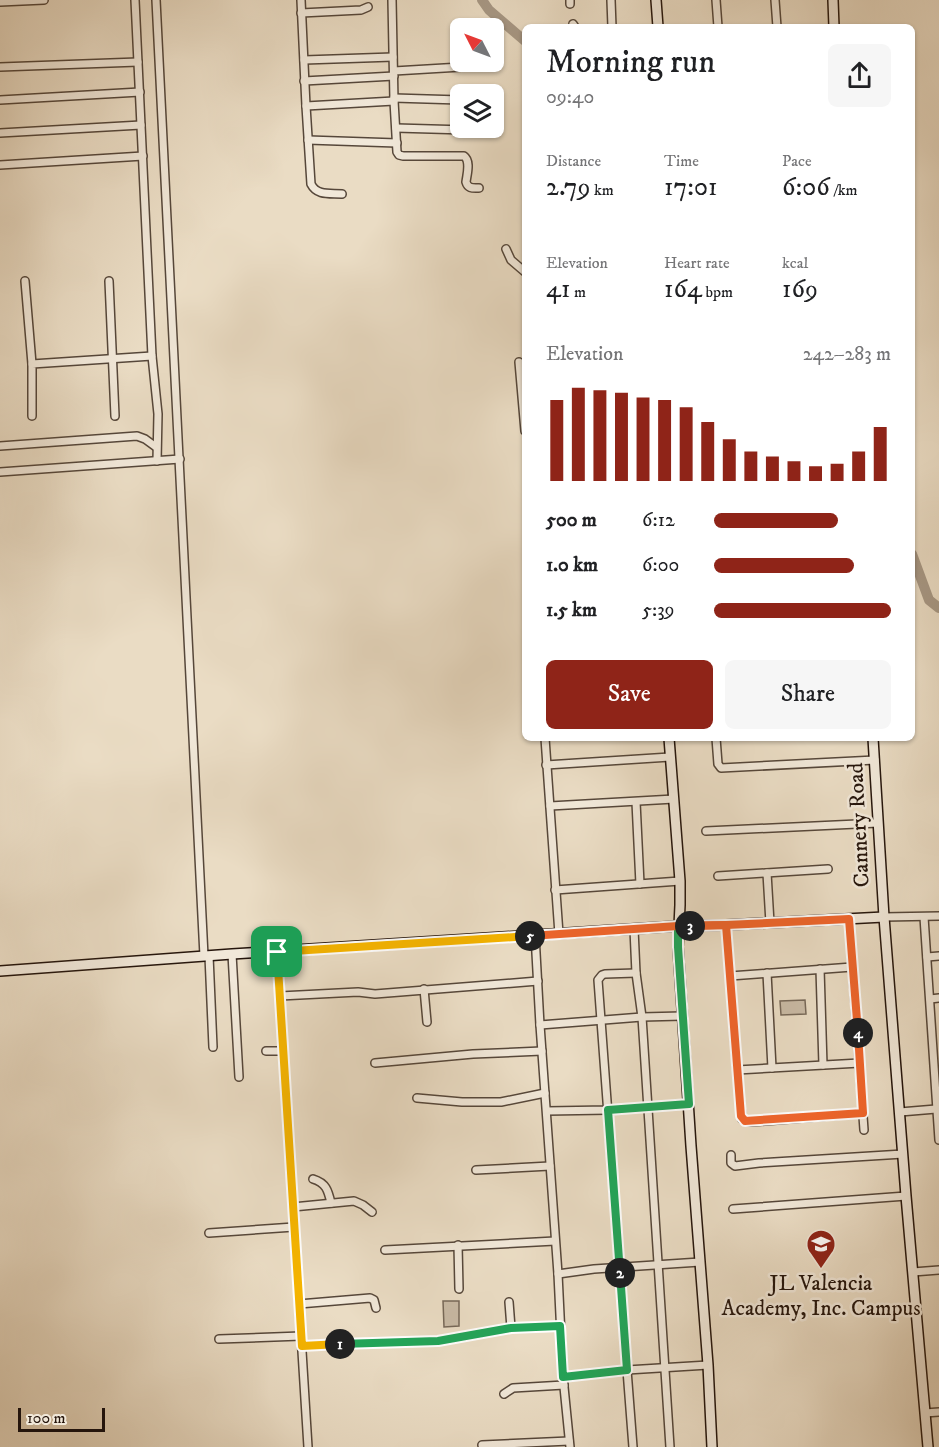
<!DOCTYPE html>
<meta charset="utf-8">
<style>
:root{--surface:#fff;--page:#f6f6f6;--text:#202124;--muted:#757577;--accent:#8f2418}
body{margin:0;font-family:"IM FELL DW Pica",serif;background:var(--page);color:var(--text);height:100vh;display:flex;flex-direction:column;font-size:22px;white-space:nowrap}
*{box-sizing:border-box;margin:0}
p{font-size:20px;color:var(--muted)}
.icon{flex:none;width:33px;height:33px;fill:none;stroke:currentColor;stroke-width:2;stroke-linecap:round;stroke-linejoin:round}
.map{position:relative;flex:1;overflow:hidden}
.panel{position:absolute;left:522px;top:24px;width:393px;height:717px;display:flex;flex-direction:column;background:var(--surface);border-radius:9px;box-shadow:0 2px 4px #0004}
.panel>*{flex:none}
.needle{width:39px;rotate:312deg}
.buttons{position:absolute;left:450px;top:18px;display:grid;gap:12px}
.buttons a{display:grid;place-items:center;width:54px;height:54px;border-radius:9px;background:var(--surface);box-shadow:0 2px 4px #0004;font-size:30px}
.scale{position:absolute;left:18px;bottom:15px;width:87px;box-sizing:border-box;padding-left:6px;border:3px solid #25150c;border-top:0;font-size:16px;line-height:21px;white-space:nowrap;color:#25150c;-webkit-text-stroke:4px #f1e8d9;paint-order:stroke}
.pin{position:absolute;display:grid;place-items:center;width:51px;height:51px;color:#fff;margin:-26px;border-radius:12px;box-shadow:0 3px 9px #0006}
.km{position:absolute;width:30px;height:30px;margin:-15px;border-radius:50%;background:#222;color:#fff;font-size:16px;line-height:30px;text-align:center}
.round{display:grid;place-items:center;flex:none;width:63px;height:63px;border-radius:9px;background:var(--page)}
.summary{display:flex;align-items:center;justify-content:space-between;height:102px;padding:0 24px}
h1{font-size:33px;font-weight:600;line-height:45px}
.metrics{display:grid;grid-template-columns:repeat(3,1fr);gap:9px;height:102px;padding:6px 24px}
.metrics div{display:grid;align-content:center}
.metrics b{font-size:26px;font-weight:600}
.metrics small{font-size:16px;font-weight:400}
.metrics p{font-size:16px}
.chart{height:168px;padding:12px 24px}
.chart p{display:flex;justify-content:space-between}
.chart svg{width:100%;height:108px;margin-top:6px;stroke:var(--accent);stroke-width:6}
.button{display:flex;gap:12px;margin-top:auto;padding:12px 24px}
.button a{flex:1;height:69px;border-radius:9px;background:var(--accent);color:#fff;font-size:24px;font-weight:600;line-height:69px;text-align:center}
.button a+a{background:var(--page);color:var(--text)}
ul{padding:0 24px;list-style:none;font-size:20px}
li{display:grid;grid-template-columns:96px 72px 1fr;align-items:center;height:45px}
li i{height:15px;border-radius:8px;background:var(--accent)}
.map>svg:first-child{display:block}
.green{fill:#c9baa5;stroke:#776858;stroke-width:1.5}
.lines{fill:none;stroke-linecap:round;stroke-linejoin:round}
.river{stroke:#a79885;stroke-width:10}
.street-casing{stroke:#56473a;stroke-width:10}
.secondary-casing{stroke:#25150c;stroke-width:12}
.street{stroke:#f1e8d9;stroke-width:7}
.secondary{stroke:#f1e8d9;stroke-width:9}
.split-1-casing{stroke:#fff;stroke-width:12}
.split-2-casing{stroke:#fff;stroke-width:12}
.split-3-casing{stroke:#fff;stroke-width:12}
.split-4-casing{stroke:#fff;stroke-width:12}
.split-5-casing{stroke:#fff;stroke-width:12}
.split-6-casing{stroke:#fff;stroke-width:12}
.split-1{stroke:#f5b400;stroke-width:8}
.split-2{stroke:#22a559;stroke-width:8}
.split-3{stroke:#22a559;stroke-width:8}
.split-4{stroke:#f0652b;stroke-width:8}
.split-5{stroke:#f0652b;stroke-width:8}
.split-6{stroke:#f5b400;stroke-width:8}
.labels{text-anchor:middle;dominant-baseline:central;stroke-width:5;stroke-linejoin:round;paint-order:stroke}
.street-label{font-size:22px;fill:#25150c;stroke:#f1e8d9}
.poi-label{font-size:22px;fill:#25150c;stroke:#f1e8d9}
</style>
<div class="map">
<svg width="939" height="1447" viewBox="0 0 939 1447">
<rect width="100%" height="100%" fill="#eadcc4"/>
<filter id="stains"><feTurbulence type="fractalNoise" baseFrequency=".00333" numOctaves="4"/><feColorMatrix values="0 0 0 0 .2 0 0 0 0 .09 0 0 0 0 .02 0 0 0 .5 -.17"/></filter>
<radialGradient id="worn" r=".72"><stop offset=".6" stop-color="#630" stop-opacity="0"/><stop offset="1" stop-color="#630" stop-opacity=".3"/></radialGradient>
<g class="green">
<path d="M805,1000L806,1014L781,1015L780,1001Z"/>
<path d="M443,1301H459V1326L444,1327Z"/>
</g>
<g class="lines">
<g class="river">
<path d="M482,0L489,10L525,41"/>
<path d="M912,554L929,600L939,608"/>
</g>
<g class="street-casing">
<g id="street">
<path d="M135,0L152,356L158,414L157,461"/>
<path d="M156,0L204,956"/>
<path d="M301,0L306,106L311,184C317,196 330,193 342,194"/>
<path d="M392,0L394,101L397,152L399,155L403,156H464C471,161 467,174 466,182C468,189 473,188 479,188"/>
<path d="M570,0V4"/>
<path d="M611,0L612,27"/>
<path d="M716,0L718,27"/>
<path d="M775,0L777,27"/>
<path d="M0,2L44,0"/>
<path d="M301,13L361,10L368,7"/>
<path d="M573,24L575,27"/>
<path d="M304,60L393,57"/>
<path d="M0,67L138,62"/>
<path d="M394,71L461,67"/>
<path d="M304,81L394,76"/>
<path d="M394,98L460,100"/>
<path d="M0,100L140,92"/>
<path d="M306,106L394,101"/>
<path d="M396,128L466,130"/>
<path d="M0,133L141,125"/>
<path d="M308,140L397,143"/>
<path d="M0,165L143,156"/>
<path d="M506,249L511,260L525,272"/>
<path d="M25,281L32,364"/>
<path d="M109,281L115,416"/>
<path d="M519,362L525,431"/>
<path d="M32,416V364L152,356"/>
<path d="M0,446L137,436L145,439L156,447"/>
<path d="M0,472L180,459"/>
<path d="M545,738L559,934"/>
<path d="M716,738L718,764L721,768L875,760"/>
<path d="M546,765L670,757"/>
<path d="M636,802L640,884"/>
<path d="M550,806L674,799"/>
<path d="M706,831L878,823"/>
<path d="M767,873L770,923"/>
<path d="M718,876L828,869"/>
<path d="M555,890L680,881"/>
<path d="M884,917L939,916"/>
<path d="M924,917L939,1140"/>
<path d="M849,919L864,1130"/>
<path d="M726,925L737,1070L742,1119L745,1121L751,1122L863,1113"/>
<path d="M634,929L636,973L642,1017L670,1447"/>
<path d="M535,935L540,1025L558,1274L563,1377L570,1447"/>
<path d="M277,952L308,1447"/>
<path d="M232,954L239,1077"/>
<path d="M209,956L213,1047"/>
<path d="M927,957L939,956"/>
<path d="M820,969L823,1065"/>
<path d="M636,973L605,974L602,975L598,980L627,1370L708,1365"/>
<path d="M767,973L772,1068"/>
<path d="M730,976L852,967"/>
<path d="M424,989L427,1022"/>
<path d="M280,996L358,992L375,994L538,981"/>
<path d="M930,999L939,998"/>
<path d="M540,1025L642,1017L682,1016"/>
<path d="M266,1051H284"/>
<path d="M375,1063L473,1054L542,1051"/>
<path d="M737,1070L860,1063"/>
<path d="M417,1098L462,1102H501L545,1093"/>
<path d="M547,1111L608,1110L689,1104"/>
<path d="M900,1112L936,1109"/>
<path d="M731,1155V1163L735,1166L759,1163L903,1154"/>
<path d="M476,1170L550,1166"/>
<path d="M313,1179C326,1183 328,1190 331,1203"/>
<path d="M293,1207L354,1201L363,1205L372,1212"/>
<path d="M733,1209L906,1196"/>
<path d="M209,1233L294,1227"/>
<path d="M458,1245L459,1289"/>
<path d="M385,1250L555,1241"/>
<path d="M913,1272L939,1270"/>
<path d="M558,1274L594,1269L700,1262"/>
<path d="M509,1302L511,1328"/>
<path d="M299,1304L370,1298L374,1300L376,1308"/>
<path d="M219,1339L301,1336"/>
<path d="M302,1346L365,1343L438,1341L511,1328L560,1326"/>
<path d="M563,1377L627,1370L633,1447"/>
<path d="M504,1394L513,1388L564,1385"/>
<path d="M925,1413L939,1412"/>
<path d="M482,1445L569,1441"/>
</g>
</g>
<g class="secondary-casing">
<g id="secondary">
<path d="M656,0L658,27"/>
<path d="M833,0L834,27"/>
<path d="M669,738L680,881V905L678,947L691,1146L708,1365L712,1447"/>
<path d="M873,738L884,917L906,1196L928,1447"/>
<path d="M0,971L232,954L678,926L726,925L884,917"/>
</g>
</g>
<use href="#street" class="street"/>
<use href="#secondary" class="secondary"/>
</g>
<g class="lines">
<g class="split-1-casing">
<path id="split-1" d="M277,952L302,1346L340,1344"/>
</g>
<g class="split-2-casing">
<path id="split-2" d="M340,1344L438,1341L511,1328L560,1326L563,1377L627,1370L620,1273"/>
</g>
<g class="split-3-casing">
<path id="split-3" d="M620,1273L608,1110L689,1104L678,947V926H690"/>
</g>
<g class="split-4-casing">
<path id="split-4" d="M690,926L726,925L741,1116L745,1121L863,1113L858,1033"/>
</g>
<g class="split-5-casing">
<path id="split-5" d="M530,936L678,926L726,925L849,919L858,1033"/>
</g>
<g class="split-6-casing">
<path id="split-6" d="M277,952L530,936"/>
</g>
<use href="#split-1" class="split-1"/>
<use href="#split-2" class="split-2"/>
<use href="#split-3" class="split-3"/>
<use href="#split-4" class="split-4"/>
<use href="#split-5" class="split-5"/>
<use href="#split-6" class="split-6"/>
</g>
<defs>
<g id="school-pin" transform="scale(1.5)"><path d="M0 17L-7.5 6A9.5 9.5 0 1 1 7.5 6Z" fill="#8f2418" stroke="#f1e8d9"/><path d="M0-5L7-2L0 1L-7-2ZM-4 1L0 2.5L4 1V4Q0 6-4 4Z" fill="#fff"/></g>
</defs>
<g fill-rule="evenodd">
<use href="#school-pin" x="821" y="1244"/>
</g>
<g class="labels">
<g class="street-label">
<text transform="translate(859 825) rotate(-93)">Cannery Road</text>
</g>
<g class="poi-label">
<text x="821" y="1283">JL Valencia<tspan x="821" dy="25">Academy, Inc. Campus</tspan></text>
</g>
</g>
<rect width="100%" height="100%" filter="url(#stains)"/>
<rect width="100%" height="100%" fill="url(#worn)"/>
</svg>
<div class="buttons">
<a><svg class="needle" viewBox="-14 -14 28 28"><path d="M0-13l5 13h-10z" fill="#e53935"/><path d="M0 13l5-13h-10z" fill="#757577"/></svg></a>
<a><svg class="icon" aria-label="layers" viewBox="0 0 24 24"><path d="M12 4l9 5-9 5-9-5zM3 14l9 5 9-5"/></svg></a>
</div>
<div class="scale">100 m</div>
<div class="pin" style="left:277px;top:952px;background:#1e9e55"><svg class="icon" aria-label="arrive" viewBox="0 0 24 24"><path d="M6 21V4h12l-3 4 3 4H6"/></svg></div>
<b class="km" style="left:340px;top:1344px">1</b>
<b class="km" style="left:620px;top:1273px">2</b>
<b class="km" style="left:690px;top:926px">3</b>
<b class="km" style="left:858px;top:1033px">4</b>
<b class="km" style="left:530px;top:936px">5</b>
<section class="panel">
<div class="summary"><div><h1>Morning run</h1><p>09:40</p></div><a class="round"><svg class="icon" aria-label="share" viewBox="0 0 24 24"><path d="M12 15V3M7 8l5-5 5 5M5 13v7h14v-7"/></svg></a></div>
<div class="metrics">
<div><p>Distance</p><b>2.79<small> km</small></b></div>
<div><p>Time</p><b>17:01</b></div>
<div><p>Pace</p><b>6:06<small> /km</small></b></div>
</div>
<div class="metrics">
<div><p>Elevation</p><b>41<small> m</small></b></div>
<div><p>Heart rate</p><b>164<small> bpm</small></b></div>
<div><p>kcal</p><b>169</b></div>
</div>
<div class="chart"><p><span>Elevation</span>242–283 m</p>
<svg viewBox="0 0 160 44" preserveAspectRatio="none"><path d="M5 44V11M15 44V6M25 44V7M35 44V8M45 44V10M55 44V11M65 44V14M75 44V20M85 44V27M95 44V32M105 44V34M115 44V36M125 44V38M135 44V37M145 44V32M155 44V22"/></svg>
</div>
<ul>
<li><b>500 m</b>6:12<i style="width:70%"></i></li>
<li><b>1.0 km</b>6:00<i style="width:79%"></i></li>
<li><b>1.5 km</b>5:39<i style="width:100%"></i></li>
</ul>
<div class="button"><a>Save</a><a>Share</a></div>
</section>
</div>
